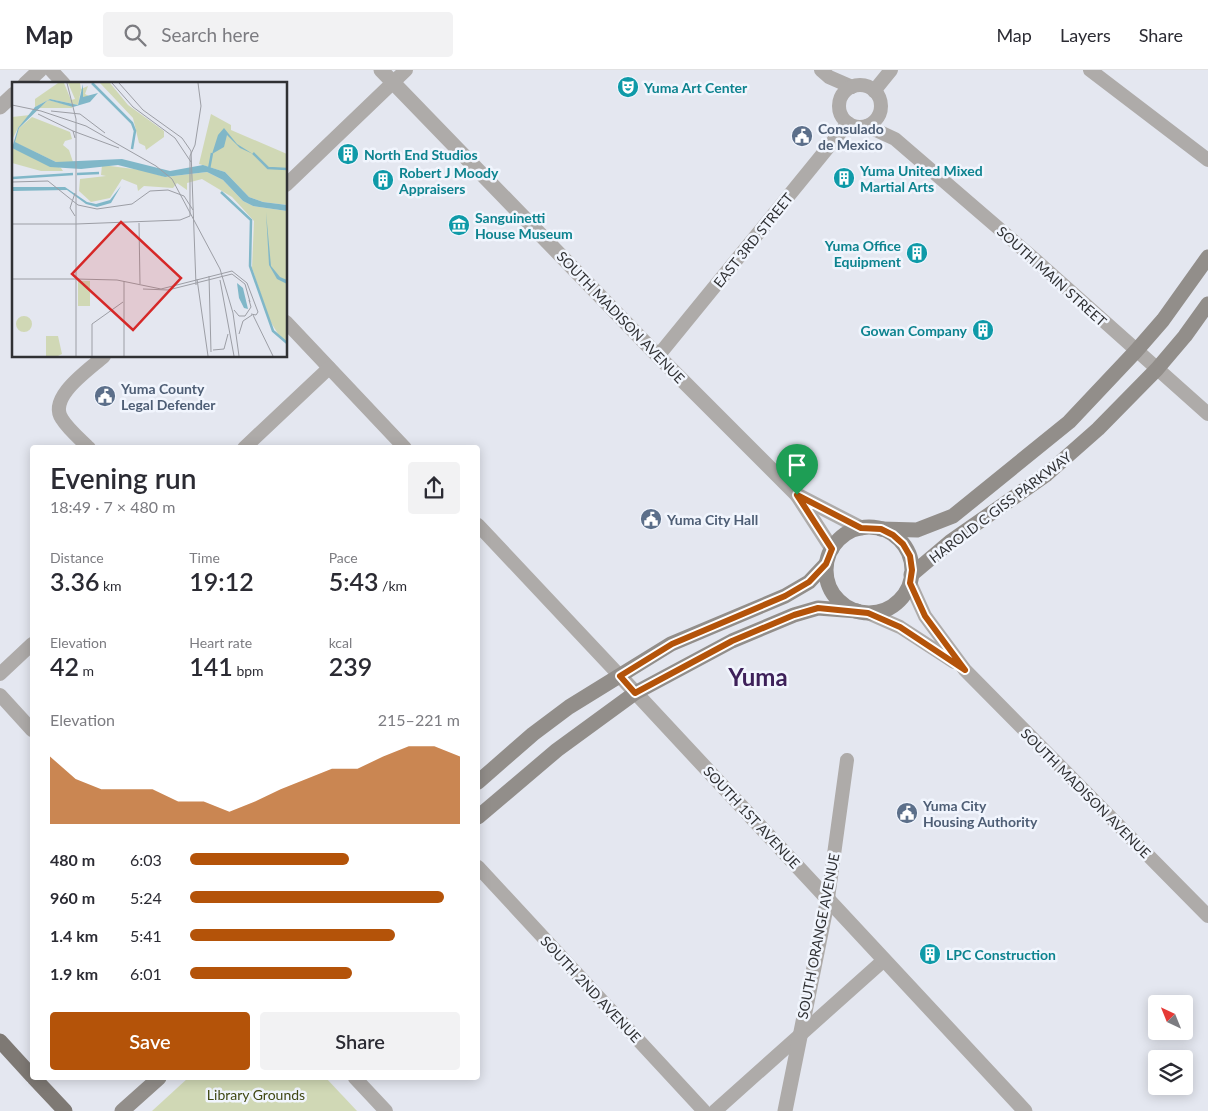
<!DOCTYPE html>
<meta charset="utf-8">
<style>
:root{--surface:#fff;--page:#f2f2f3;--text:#2b2b33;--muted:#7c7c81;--line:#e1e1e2;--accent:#b45309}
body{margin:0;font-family:Lato,sans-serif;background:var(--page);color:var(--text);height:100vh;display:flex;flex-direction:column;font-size:19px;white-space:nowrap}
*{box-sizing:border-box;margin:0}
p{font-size:16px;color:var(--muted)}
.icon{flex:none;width:28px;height:28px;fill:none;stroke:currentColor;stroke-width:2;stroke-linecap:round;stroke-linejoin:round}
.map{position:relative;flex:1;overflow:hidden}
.details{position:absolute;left:30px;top:375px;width:450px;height:635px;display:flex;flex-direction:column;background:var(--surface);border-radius:5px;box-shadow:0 2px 12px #0003}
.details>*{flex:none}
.needle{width:32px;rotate:317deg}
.fabs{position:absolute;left:1148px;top:925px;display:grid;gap:10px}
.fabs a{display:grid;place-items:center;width:45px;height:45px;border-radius:5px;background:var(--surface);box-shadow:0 2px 12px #0003;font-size:25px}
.pin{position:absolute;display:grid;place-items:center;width:42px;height:42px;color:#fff;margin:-51px -21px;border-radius:50% 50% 50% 0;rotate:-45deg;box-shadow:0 0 5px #0007}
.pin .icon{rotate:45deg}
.round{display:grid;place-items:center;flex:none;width:52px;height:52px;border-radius:5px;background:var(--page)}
.summary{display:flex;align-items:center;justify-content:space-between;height:85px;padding:0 20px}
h1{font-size:28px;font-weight:600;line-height:38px}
.metrics{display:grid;grid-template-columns:repeat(3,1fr);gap:8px;height:85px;padding:5px 20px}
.metrics div{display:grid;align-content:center}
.metrics b{font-size:25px;font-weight:600}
.metrics small{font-size:14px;font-weight:400}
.metrics p{font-size:14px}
.chart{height:140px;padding:10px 20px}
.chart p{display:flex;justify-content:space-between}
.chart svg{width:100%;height:90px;margin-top:5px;fill:var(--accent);opacity:.7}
.button{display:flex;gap:10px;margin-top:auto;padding:10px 20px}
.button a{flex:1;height:58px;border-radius:5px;background:var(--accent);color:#fff;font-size:20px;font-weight:600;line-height:58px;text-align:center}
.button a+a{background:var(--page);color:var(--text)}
ul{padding:0 20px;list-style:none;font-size:16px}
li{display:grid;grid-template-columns:80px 60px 1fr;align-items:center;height:38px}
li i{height:12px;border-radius:6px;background:var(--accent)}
header{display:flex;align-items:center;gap:30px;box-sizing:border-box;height:70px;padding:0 25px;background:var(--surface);border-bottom:1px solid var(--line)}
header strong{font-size:24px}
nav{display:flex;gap:28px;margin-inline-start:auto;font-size:18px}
.search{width:350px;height:45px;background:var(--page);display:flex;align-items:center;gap:12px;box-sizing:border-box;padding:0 18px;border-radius:5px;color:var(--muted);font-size:19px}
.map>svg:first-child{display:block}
.green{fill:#d0d8b5}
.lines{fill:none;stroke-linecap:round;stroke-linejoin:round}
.minor{stroke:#aeaba9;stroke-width:14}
.tertiary{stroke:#aeaba9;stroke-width:15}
.secondary{stroke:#928e8a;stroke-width:15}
.primary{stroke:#7e7974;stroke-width:15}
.route-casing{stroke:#fff;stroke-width:10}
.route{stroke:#b45309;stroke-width:6}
.labels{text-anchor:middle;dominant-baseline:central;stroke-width:5;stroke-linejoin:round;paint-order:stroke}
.culture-label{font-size:14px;font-weight:bold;fill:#0d838f;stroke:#f1f5fd;text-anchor:start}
.service-label{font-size:14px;font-weight:bold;fill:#4e5e75;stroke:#f1f5fd;text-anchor:start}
.street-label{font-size:14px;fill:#303134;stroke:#f1f5fd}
.park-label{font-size:14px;fill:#404814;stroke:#f1f5fd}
.town-label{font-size:24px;font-weight:bold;fill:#3e215a;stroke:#f1f5fd}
.inset-river{fill:none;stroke:#80b7c8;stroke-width:2.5}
.inset-road{fill:none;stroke:#9c9ea5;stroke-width:1}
.view{fill:#d62828;fill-opacity:0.15;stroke:#d62828;stroke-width:2.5}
.inset-edge{fill:none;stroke:#303134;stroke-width:2.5}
</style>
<header>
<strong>Map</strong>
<div class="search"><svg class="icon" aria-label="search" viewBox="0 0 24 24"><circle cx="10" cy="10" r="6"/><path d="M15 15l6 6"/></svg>Search here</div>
<nav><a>Map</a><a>Layers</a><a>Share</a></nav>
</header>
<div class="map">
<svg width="1208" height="1041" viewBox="0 0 1208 1041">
<rect width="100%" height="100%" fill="#e4e7f0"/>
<path class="green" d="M188,1008H326L357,1041H152Z"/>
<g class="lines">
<g class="minor">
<path d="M51,0L64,14"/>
<path d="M821,0L829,7L852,17"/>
<path d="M1090,0L1208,90"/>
<circle cx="860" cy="36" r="21"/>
<path d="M874,21L891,0"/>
<path d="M867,56L895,69L1032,187L1208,344"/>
<path d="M286,115L406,0"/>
<path d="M286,252L405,378"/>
<path d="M658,286L848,53"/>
<path d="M89,378C80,369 68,359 62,349C47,327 90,299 104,286"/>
<path d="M244,378L329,298"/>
<path d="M478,455L620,606"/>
<path d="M910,513L925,546L965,600L1208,846"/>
<path d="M868,543L900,557L954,592"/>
<path d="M0,604L32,574"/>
<path d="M0,625L32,660"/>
<path d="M478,797L704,1041"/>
<path d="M828,828L847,690"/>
<path d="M355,1008L386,1041"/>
<path d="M715,1041L884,890"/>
</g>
<g class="tertiary">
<path d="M381,0L658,286L797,425L832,479"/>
<path d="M25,14L40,0"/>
<path d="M0,37L14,24"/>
<path d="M797,425L861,458"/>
<path d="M620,606L1025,1041"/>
<path d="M785,1041L828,828"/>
</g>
<g class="secondary">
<circle cx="869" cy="500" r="43"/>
<path d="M881,459L917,460L953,446L1069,352L1136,281L1163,250L1208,187"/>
<path d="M911,505L950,472L1047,404L1098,359L1157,299L1185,266L1208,234"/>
<path d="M478,712L533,664L569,637L671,574L785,526L809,512L826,494"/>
<path d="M478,747L557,680L635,623L732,571L794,545L818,538L857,541"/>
<path d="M122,1041L159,1008"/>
</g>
<g class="primary">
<path d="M0,971L32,1006"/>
<path d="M34,1008L65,1041"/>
</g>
</g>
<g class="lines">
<g class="route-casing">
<path id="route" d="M797,425L861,458L881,459L893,465L903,474L910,486L912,500L910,513L925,546L965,600L900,557L868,543L818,538L794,545L732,571L635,623L620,606L672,574L785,526L809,512L826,494L832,479Z"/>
</g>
<use href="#route" class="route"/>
</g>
<defs>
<g id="theatre-disc" transform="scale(1.125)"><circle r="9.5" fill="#0f9aa8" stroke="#f1f5fd"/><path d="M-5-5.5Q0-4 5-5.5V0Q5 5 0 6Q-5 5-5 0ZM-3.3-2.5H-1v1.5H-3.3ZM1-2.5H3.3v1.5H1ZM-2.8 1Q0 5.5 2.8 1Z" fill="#fff"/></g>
<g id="civic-disc" transform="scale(1.125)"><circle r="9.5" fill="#5c6f8a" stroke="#f1f5fd"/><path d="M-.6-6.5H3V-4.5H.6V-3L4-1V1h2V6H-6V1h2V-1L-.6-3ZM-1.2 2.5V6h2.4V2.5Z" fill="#fff"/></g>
<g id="building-disc" transform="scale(1.125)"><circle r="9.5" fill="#0f9aa8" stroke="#f1f5fd"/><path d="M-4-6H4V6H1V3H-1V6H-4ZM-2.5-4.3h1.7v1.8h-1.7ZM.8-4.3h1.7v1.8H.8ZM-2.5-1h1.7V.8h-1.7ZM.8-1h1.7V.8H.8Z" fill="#fff"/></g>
<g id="museum-disc" transform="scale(1.125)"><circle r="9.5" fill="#0f9aa8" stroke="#f1f5fd"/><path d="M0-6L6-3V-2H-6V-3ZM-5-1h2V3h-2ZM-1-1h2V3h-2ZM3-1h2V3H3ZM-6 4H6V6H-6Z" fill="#fff"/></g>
</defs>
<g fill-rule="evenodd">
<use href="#theatre-disc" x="628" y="17"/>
<use href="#civic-disc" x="802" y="66"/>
<use href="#building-disc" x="348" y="84"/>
<use href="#building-disc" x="844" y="108"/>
<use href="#building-disc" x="383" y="110"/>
<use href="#museum-disc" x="459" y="155"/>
<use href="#building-disc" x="917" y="183"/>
<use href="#building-disc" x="983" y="260"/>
<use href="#civic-disc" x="105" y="326"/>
<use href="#civic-disc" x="651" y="449"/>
<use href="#civic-disc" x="907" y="743"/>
<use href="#building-disc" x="930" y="884"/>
</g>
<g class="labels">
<g class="culture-label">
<text x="644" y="17">Yuma Art Center</text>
<text x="364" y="84">North End Studios</text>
<text x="860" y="100">Yuma United Mixed<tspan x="860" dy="16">Martial Arts</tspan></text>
<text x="399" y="102">Robert J Moody<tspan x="399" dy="16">Appraisers</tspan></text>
<text x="475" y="147">Sanguinetti<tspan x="475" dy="16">House Museum</tspan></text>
<text x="901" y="175" text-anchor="end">Yuma Office<tspan x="901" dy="16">Equipment</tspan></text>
<text x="967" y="260" text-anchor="end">Gowan Company</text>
<text x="946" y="884">LPC Construction</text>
</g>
<g class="service-label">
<text x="818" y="58">Consulado<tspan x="818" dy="16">de Mexico</tspan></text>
<text x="121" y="318">Yuma County<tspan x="121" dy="16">Legal Defender</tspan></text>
<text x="667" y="449">Yuma City Hall</text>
<text x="923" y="735">Yuma City<tspan x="923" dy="16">Housing Authority</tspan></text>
</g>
<g class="street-label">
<text transform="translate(753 170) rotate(-51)">EAST 3RD STREET</text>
<text transform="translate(1052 206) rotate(42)">SOUTH MAIN STREET</text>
<text transform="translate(621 247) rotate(46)">SOUTH MADISON AVENUE</text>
<text transform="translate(1000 437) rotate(-37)">HAROLD C GISS PARKWAY</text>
<text transform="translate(1086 723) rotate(45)">SOUTH MADISON AVENUE</text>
<text transform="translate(752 747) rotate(47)">SOUTH 1ST AVENUE</text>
<text transform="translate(818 866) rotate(-79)">SOUTH ORANGE AVENUE</text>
<text transform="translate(591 919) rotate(47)">SOUTH 2ND AVENUE</text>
</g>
<g class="park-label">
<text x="256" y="1024">Library Grounds</text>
</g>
<g class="town-label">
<text x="758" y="606">Yuma</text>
</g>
</g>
<g transform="translate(12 12)">
<rect width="275" height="275" fill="#e4e7f0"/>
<path d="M46,1H52L59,18L63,17L56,1H68L69,7L76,4L73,12L79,15H71V11L69,8L66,23L38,17L23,25V17ZM88,1H98L116,23L152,49V55L134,68L133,64L127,61L121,36ZM36,18L60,24V26H27ZM199,32L219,43V48L275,72V123L251,120L237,115L213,90L187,82ZM18,33L6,46L0,58V35ZM20,35L58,50L60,57L53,59L51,63L57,68L61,80H44L2,60L7,46ZM0,66L49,86L51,89H29L0,81ZM90,83L130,88L153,95L195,90L211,98L231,119L241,124L275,129V260L268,255L258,239L240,186L242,139L220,115L190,97L175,101V108L165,101L161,106L132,104L126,109L125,103L110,97L98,116L79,120L67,109L68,97L94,94L89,93ZM66,199H78V224H66ZM4 242a8 8 0 1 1 16 0a8 8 0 1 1-16 0ZM34,254H46L50,272L46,274H34Z" fill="#d0d8b5"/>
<path d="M71,2V15L86,11L78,20L61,25L36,18L7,46L3,60L44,80L110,77L158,89L191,83L213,90L237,115L251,120L275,123V129L241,124L231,119L211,98L195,90L153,95L106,83L69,87L38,85L0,66L6,46L23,25L38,17L66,23ZM212,46L225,62L241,72L228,66L215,53L212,65L200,72L206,53ZM109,104L99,121L85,125L74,122L55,108L0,109V105H53L75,120L84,122L98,118ZM254,130L259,184L268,195L275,198V202L265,197L257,183ZM225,201L231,206L236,227L232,226L227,216Z" fill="#80b7c8"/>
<path class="inset-river" d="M80,1L120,41L123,49L120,67M241,71L256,86L275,87M197,87L200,71M65,92L87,91M0,96L61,92M209,110L239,138L238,184L261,249L275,261"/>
<path class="inset-road" d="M55,1L64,37V274M100,1L121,25L163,56L179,80M107,1L131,28L170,56L179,69L184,203M0,23L29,29L74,44L144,84L160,97L208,187L221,231L227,274M39,29L68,32L93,51M26,32L61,49L63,56M61,49L107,66M0,100L36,99L66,123L85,127L120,122L138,109L156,108L172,114L181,128M63,134L58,126L63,111M127,141L128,202M0,142H64M64,142L168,138L178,134V74L183,63L189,24L186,1M197,194L199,270M0,197H64M64,197L105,198L149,207L220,189L235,201L246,230L244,233L239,232M185,197L196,274M208,198L222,274M131,207L156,208L220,192L233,202L238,220M222,228L227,234H233L239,225L237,218M241,233L261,274M227,252L231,239L240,233M201,268L212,267L216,252M80,274V242L111,220M112,274V199"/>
<path class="view" d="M109,140L169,196L121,248L60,192Z"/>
<rect width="275" height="275" class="inset-edge"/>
</g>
</svg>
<div class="fabs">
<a><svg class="needle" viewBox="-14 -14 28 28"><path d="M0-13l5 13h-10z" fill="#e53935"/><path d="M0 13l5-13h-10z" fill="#7c7c81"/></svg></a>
<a><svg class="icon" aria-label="layers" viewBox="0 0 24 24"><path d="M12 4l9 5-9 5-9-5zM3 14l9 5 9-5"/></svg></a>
</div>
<div class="pin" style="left:797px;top:425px;background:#1e9e55"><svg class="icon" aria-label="arrive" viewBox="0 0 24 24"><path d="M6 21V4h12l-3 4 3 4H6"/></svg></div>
<section class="details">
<div class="summary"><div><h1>Evening run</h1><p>18:49 · 7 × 480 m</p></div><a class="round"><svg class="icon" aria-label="share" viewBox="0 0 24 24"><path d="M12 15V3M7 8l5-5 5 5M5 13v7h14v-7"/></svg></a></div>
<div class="metrics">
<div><p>Distance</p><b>3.36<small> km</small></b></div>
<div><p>Time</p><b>19:12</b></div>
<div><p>Pace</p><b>5:43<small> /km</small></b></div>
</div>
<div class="metrics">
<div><p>Elevation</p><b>42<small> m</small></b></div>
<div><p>Heart rate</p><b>141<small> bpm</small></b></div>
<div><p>kcal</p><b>239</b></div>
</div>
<div class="chart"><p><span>Elevation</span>215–221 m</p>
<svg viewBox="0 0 160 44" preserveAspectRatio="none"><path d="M0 44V11L10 22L20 27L30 27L40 27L50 33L60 33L70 38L80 33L90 27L100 22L110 17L120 17L130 11L140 6L150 6L160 11V44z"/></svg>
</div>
<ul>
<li><b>480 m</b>6:03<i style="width:59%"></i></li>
<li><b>960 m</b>5:24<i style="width:94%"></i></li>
<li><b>1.4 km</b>5:41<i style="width:76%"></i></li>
<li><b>1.9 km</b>6:01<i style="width:60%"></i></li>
</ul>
<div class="button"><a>Save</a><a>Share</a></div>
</section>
</div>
